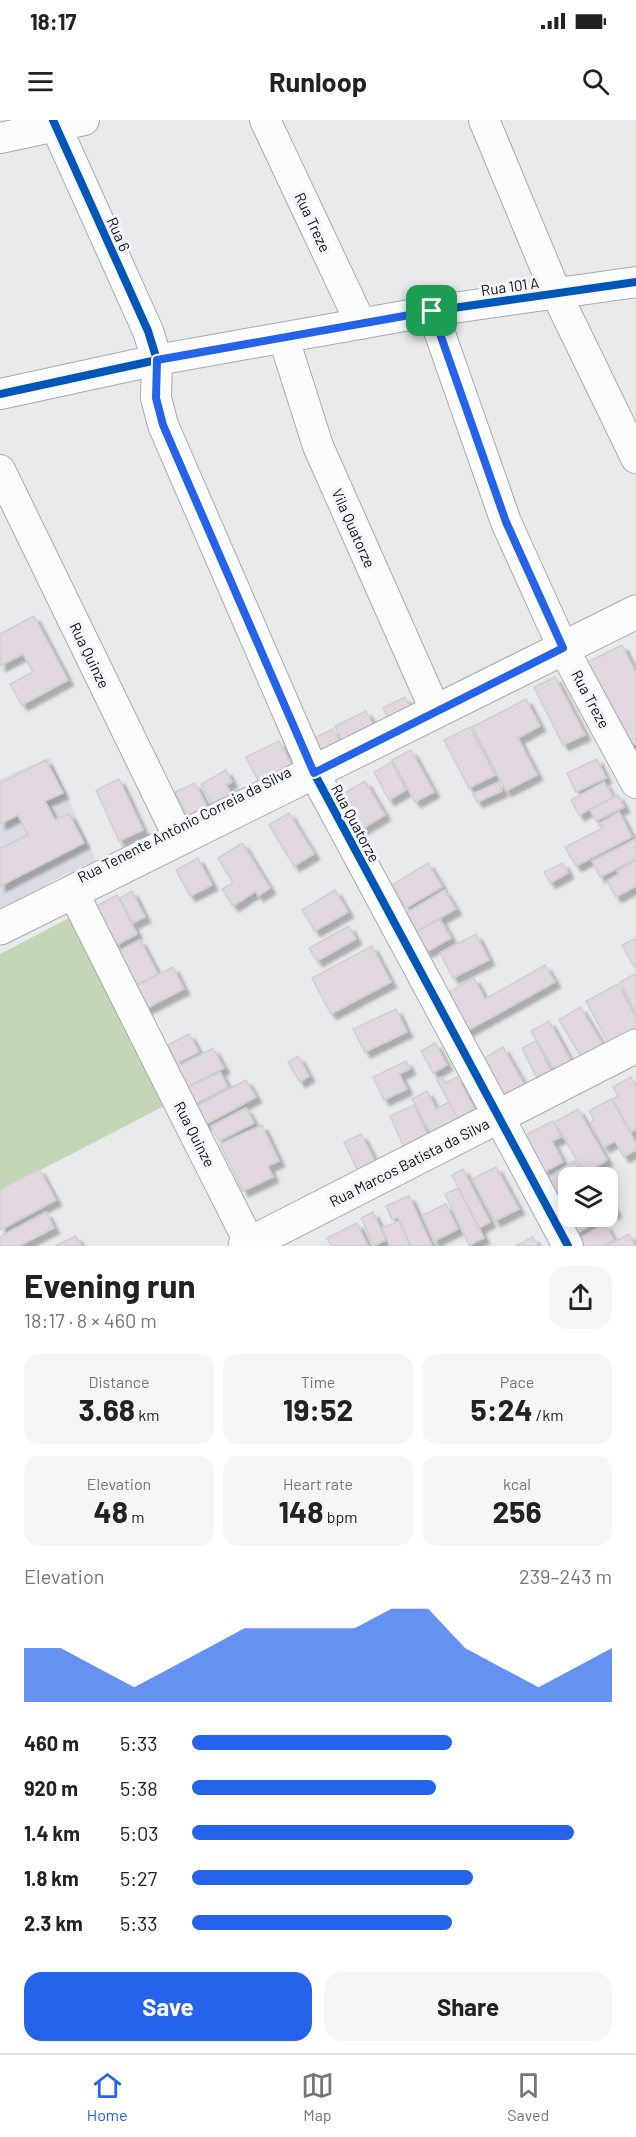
<!DOCTYPE html>
<meta charset="utf-8">
<style>
:root{--surface:#fff;--page:#f6f6f6;--text:#222;--muted:#767676;--line:#e0e0e0;--accent:#2563eb}
body{margin:0;font-family:Barlow,sans-serif;background:var(--page);color:var(--text);height:100vh;display:flex;flex-direction:column;font-size:22px;white-space:nowrap}
*{box-sizing:border-box;margin:0}
p{font-size:20px;color:var(--muted)}
.icon{flex:none;width:33px;height:33px;fill:none;stroke:currentColor;stroke-width:2;stroke-linecap:round;stroke-linejoin:round}
.map{position:relative;height:1126px;overflow:hidden}
.details{display:flex;flex-direction:column;background:var(--surface);flex:1}
.details>*{flex:none}
.tools{position:absolute;left:558px;top:1047px;display:grid;gap:12px}
.tools a{display:grid;place-items:center;width:60px;height:60px;border-radius:12px;background:var(--surface);box-shadow:0 3px 15px #0003;font-size:30px}
.pin{position:absolute;display:grid;place-items:center;width:51px;height:51px;color:#fff;margin:-26px;border-radius:12px;box-shadow:0 3px 9px #0006}
.round{display:grid;place-items:center;flex:none;width:63px;height:63px;border-radius:18px;background:var(--page)}
.headline{display:flex;align-items:center;justify-content:space-between;height:102px;padding:0 24px}
h1{font-size:33px;font-weight:700;line-height:45px}
.metrics{display:grid;grid-template-columns:repeat(3,1fr);gap:9px;height:102px;padding:6px 24px}
.metrics div{display:grid;align-content:center;border-radius:15px;background:var(--page);text-align:center}
.metrics b{font-size:30px;font-weight:700}
.metrics small{font-size:16px;font-weight:400}
.metrics p{font-size:16px}
.chart{height:168px;padding:12px 24px}
.chart p{display:flex;justify-content:space-between}
.chart svg{width:100%;height:108px;margin-top:6px;fill:var(--accent);opacity:.7}
.action{display:flex;gap:12px;margin-top:auto;padding:12px 24px}
.action a{flex:1;height:69px;border-radius:18px;background:var(--accent);color:#fff;font-size:24px;font-weight:700;line-height:69px;text-align:center}
.action a+a{background:var(--page);color:var(--text)}
ul{padding:0 24px;list-style:none;font-size:20px}
li{display:grid;grid-template-columns:96px 72px 1fr;align-items:center;height:45px}
li i{height:15px;border-radius:8px;background:var(--accent)}
.status{display:flex;justify-content:space-between;align-items:center;height:42px;padding:0 30px;background:var(--surface);direction:ltr}
.status svg{height:16px;fill:currentColor}
header{display:flex;justify-content:space-between;align-items:center;height:78px;padding:0 24px;background:var(--surface);font-size:27px;font-weight:700}
.tab-bar{display:flex;justify-content:space-around;align-items:center;height:84px;border-top:2px solid var(--line);background:var(--surface);font-size:16px;color:var(--muted)}
.tab-bar a{display:grid;justify-items:center;gap:3px}
.tab-bar .current{color:var(--accent)}
.map>svg:first-child{display:block}
.built{fill:#dadce3}
.green{fill:#c3d6b5}
.building{fill:#e2d6e0;stroke:#cfcfd1;stroke-width:1.5;filter:url(#shadow)}
.lines{fill:none;stroke-linecap:round;stroke-linejoin:round}
.minor-casing{stroke:#aaabad;stroke-width:32}
.major-casing{stroke:#aaabad;stroke-width:35}
.minor{stroke:#fbfcfc;stroke-width:30}
.major{stroke:#fbfcfc;stroke-width:33}
.cycleway-casing{stroke:#f4f5fa;stroke-width:11}
.cycleway{stroke:#0057b8;stroke-width:8}
.route-casing{stroke:#fff;stroke-width:12}
.route{stroke:#2563eb;stroke-width:8}
.labels{text-anchor:middle;dominant-baseline:central;stroke-width:6;stroke-linejoin:round;paint-order:stroke}
.street-label{font-size:15px;fill:#0e0f10;stroke:#f4f5fa}
</style>
<div class="status"><b>18:17</b><svg viewBox="0 0 49 12"><path d="M0 12V9h3v3zM5 12V6h3v6zM10 12V3h3v9zM15 12V0h3v12zM26 1h20v11H26zM47 4h2v5h-2z"/></svg></div>
<header><svg class="icon" aria-label="menu" viewBox="0 0 24 24"><path d="M4 6h16M4 12h16M4 18h16"/></svg>Runloop<svg class="icon" aria-label="search" viewBox="0 0 24 24"><circle cx="10" cy="10" r="6"/><path d="M15 15l6 6"/></svg></header>
<div class="map">
<svg width="636" height="1126" viewBox="0 0 636 1126">
<defs>
<filter id="shadow"><feDropShadow dx="5.5" dy="5.5" stdDeviation="1.5" flood-color="#0004"/></filter>
</defs>
<rect width="100%" height="100%" fill="#e7e9eb"/>
<path class="built" d="M50,637L102,754L88,760L67,753L45,765L41,784L0,802V659Z"/>
<path class="green" d="M69,798L166,985L0,1071V834Z"/>
<g class="building">
<path d="M34,496L68,560L22,585L10,564L33,552L23,534L0,546V514Z"/>
<path d="M622,525L636,553V623L625,629L582,545Z"/>
<path d="M555,557L585,615L563,625L534,567Z"/>
<path d="M405,577L414,594L391,604L383,588Z"/>
<path d="M526,579L540,606L518,618L537,655L506,671L472,607Z"/>
<path d="M366,591L376,611L345,627L335,606Z"/>
<path d="M470,607L495,655L469,668L444,620Z"/>
<path d="M333,609L343,628L320,646L308,621Z"/>
<path d="M279,621L294,650L261,666L246,637Z"/>
<path d="M411,630L434,672L415,682L392,640Z"/>
<path d="M597,639L606,658L576,672L567,653Z"/>
<path d="M46,640L63,673L45,681L55,700L69,694L84,723L0,766V729L28,715L18,695L0,704V663Z"/>
<path d="M392,642L406,670L389,680L374,652Z"/>
<path d="M226,650L232,662L226,665L232,675L213,686L201,664Z"/>
<path d="M119,659L143,710L119,721L96,670Z"/>
<path d="M365,661L385,695L360,710L340,676Z"/>
<path d="M499,662L502,671L477,682L473,674Z"/>
<path d="M604,662L613,677L579,695L571,680Z"/>
<path d="M195,663L212,697L193,707L175,672Z"/>
<path d="M618,675L624,687L596,701L590,690Z"/>
<path d="M619,692L632,717L576,746L565,727L603,708L600,703Z"/>
<path d="M289,693L314,734L294,746L269,705Z"/>
<path d="M636,719V739L600,757L592,741Z"/>
<path d="M242,723L270,768L258,776L256,771L233,786L222,769L233,763L218,738Z"/>
<path d="M198,738L212,765L190,776L176,750Z"/>
<path d="M636,740V766L616,777L607,761L619,754L617,751Z"/>
<path d="M428,743L442,767L406,788L392,765Z"/>
<path d="M563,743L568,753L550,763L544,752Z"/>
<path d="M335,770L348,792L315,811L302,790Z"/>
<path d="M444,770L456,789L417,811L406,793Z"/>
<path d="M132,771L145,797L133,803L120,778Z"/>
<path d="M117,775L137,814L116,825L96,786Z"/>
<path d="M440,799L451,818L426,832L415,813Z"/>
<path d="M349,806L356,819L317,841L309,828Z"/>
<path d="M476,814L489,840L453,858L440,833Z"/>
<path d="M636,818V843L633,845L622,825Z"/>
<path d="M140,820L158,854L132,867L115,833Z"/>
<path d="M372,826L391,862L331,894L312,858Z"/>
<path d="M545,845L555,862L458,916L445,874L474,858L485,879Z"/>
<path d="M173,847L184,869L145,889L134,867Z"/>
<path d="M635,854L636,855V894L620,862Z"/>
<path d="M618,864L636,898V917L612,930L586,881Z"/>
<path d="M580,887L609,935L588,948L559,900Z"/>
<path d="M396,889L407,912L365,932L353,909Z"/>
<path d="M549,901L572,943L555,952L531,911Z"/>
<path d="M189,914L199,932L177,943L168,925Z"/>
<path d="M536,921L551,951L537,958L522,928Z"/>
<path d="M435,923L447,945L433,953L421,931Z"/>
<path d="M503,927L528,971L508,983L483,939Z"/>
<path d="M213,928L224,948L181,970L171,950Z"/>
<path d="M298,936L309,956L300,962L288,942Z"/>
<path d="M406,941L410,949L399,954L407,969L384,980L373,957Z"/>
<path d="M220,952L228,967L191,986L183,970Z"/>
<path d="M442,957L446,963L457,957L478,995L461,1004L437,960Z"/>
<path d="M631,957L636,967V1009L631,1012L613,979L618,976L613,967Z"/>
<path d="M246,960L256,977L197,1009L187,991Z"/>
<path d="M427,971L436,989L449,982L461,1004L433,1018L412,979Z"/>
<path d="M611,979L636,1023V1030L624,1037L615,1021L604,1027L590,1003L594,1000L589,991Z"/>
<path d="M414,985L429,1018L405,1029L390,996Z"/>
<path d="M246,988L254,1003L219,1021L211,1006Z"/>
<path d="M578,989L607,1040L597,1046L604,1058H587L555,1002Z"/>
<path d="M553,1001L561,1017L552,1021L563,1042L544,1052L525,1015Z"/>
<path d="M262,1005L279,1041L268,1046L273,1057L243,1071L220,1024Z"/>
<path d="M361,1014L378,1047L360,1055L344,1022Z"/>
<path d="M574,1041L584,1057L568,1058V1067L553,1077L543,1061Z"/>
<path d="M496,1047L519,1089L495,1101L472,1059Z"/>
<path d="M39,1049L56,1080L0,1110V1069Z"/>
<path d="M463,1049L490,1102L479,1108L452,1055Z"/>
<path d="M458,1068L484,1118L469,1125L445,1074Z"/>
<path d="M568,1068V1095L564,1097L556,1085L562,1081L558,1074Z"/>
<path d="M409,1076L432,1126H411L398,1097L392,1100L386,1086Z"/>
<path d="M608,1076L616,1092L608,1096Z"/>
<path d="M446,1084L458,1109L434,1121L422,1095Z"/>
<path d="M46,1092L54,1108L19,1126H0V1117Z"/>
<path d="M373,1092L386,1120L374,1125L361,1098Z"/>
<path d="M568,1096H607L577,1113Z"/>
<path d="M399,1101L410,1126H390L382,1108Z"/>
<path d="M357,1103L368,1126H331L327,1118Z"/>
<path d="M605,1104L614,1120L603,1126H582L578,1119Z"/>
<path d="M629,1114L635,1126H607Z"/>
<path d="M76,1116L81,1126H55Z"/>
<path d="M533,1117L538,1126H515Z"/>
</g>
<g class="lines">
<g class="minor-casing">
<g id="minor">
<path d="M53,0L148,211L157,240L156,278L163,305L314,653L568,1126"/>
<path d="M265,0L361,204"/>
<path d="M484,0L556,173L636,338"/>
<path d="M0,18L84,0"/>
<path d="M432,191L506,402L563,528L636,663"/>
<path d="M284,219L318,326L436,592"/>
<path d="M0,274L157,240L432,191L636,162"/>
<path d="M0,350L180,720"/>
<path d="M74,774L251,1126"/>
</g>
</g>
<g class="major-casing">
<g id="major">
<path d="M0,808L636,492"/>
<path d="M245,1126L636,926"/>
</g>
</g>
<use href="#minor" class="minor"/>
<use href="#major" class="major"/>
<g class="cycleway-casing">
<g id="cycleway">
<path d="M53,0L148,211L157,240L156,278L163,305L314,653L568,1126"/>
<path d="M0,274L157,240L432,191L636,162"/>
</g>
</g>
<use href="#cycleway" class="cycleway"/>
</g>
<g class="lines">
<g class="route-casing">
<path id="route" d="M432,191L506,402L563,528L314,653L163,305L156,278L157,240Z"/>
</g>
<use href="#route" class="route"/>
</g>
<g class="labels">
<g class="street-label">
<text transform="translate(313 102) rotate(65)">Rua Treze</text>
<text transform="translate(119 114) rotate(66)">Rua 6</text>
<text transform="translate(510 166) rotate(-8)">Rua 101 A</text>
<text transform="translate(354 408) rotate(66)">Vila Quatorze</text>
<text transform="translate(90 535) rotate(64)">Rua Quinze</text>
<text transform="translate(591 579) rotate(62)">Rua Treze</text>
<text transform="translate(356 703) rotate(62)">Rua Quatorze</text>
<text transform="translate(184 704) rotate(-27)">Rua Tenente Antônio Correia da Silva</text>
<text transform="translate(195 1014) rotate(63)">Rua Quinze</text>
<text transform="translate(409 1042) rotate(-27)">Rua Marcos Batista da Silva</text>
</g>
</g>
</svg>
<div class="tools">
<a><svg class="icon" aria-label="layers" viewBox="0 0 24 24"><path d="M12 4l9 5-9 5-9-5zM3 14l9 5 9-5"/></svg></a>
</div>
<div class="pin" style="left:432px;top:191px;background:#1e9e55"><svg class="icon" aria-label="arrive" viewBox="0 0 24 24"><path d="M6 21V4h12l-3 4 3 4H6"/></svg></div>
</div>
<section class="details">
<div class="headline"><div><h1>Evening run</h1><p>18:17 · 8 × 460 m</p></div><a class="round"><svg class="icon" aria-label="share" viewBox="0 0 24 24"><path d="M12 15V3M7 8l5-5 5 5M5 13v7h14v-7"/></svg></a></div>
<div class="metrics">
<div><p>Distance</p><b>3.68<small> km</small></b></div>
<div><p>Time</p><b>19:52</b></div>
<div><p>Pace</p><b>5:24<small> /km</small></b></div>
</div>
<div class="metrics">
<div><p>Elevation</p><b>48<small> m</small></b></div>
<div><p>Heart rate</p><b>148<small> bpm</small></b></div>
<div><p>kcal</p><b>256</b></div>
</div>
<div class="chart"><p><span>Elevation</span>239–243 m</p>
<svg viewBox="0 0 160 44" preserveAspectRatio="none"><path d="M0 44V22L10 22L20 30L30 38L40 30L50 22L60 14L70 14L80 14L90 14L100 6L110 6L120 22L130 30L140 38L150 30L160 22V44z"/></svg>
</div>
<ul>
<li><b>460 m</b>5:33<i style="width:62%"></i></li>
<li><b>920 m</b>5:38<i style="width:58%"></i></li>
<li><b>1.4 km</b>5:03<i style="width:91%"></i></li>
<li><b>1.8 km</b>5:27<i style="width:67%"></i></li>
<li><b>2.3 km</b>5:33<i style="width:62%"></i></li>
</ul>
<div class="action"><a>Save</a><a>Share</a></div>
</section>
<nav class="tab-bar">
<a class="current"><svg class="icon" aria-label="home" viewBox="0 0 24 24"><path d="M3 11l9-7 9 7M6 9v11h12V9"/></svg>Home</a>
<a><svg class="icon" aria-label="map" viewBox="0 0 24 24"><path d="M3 6l6-2 6 2 6-2v14l-6 2-6-2-6 2zM9 4v14M15 6v14"/></svg>Map</a>
<a><svg class="icon" aria-label="saved" viewBox="0 0 24 24"><path d="M7 4h10v16l-5-4-5 4z"/></svg>Saved</a>
</nav>
